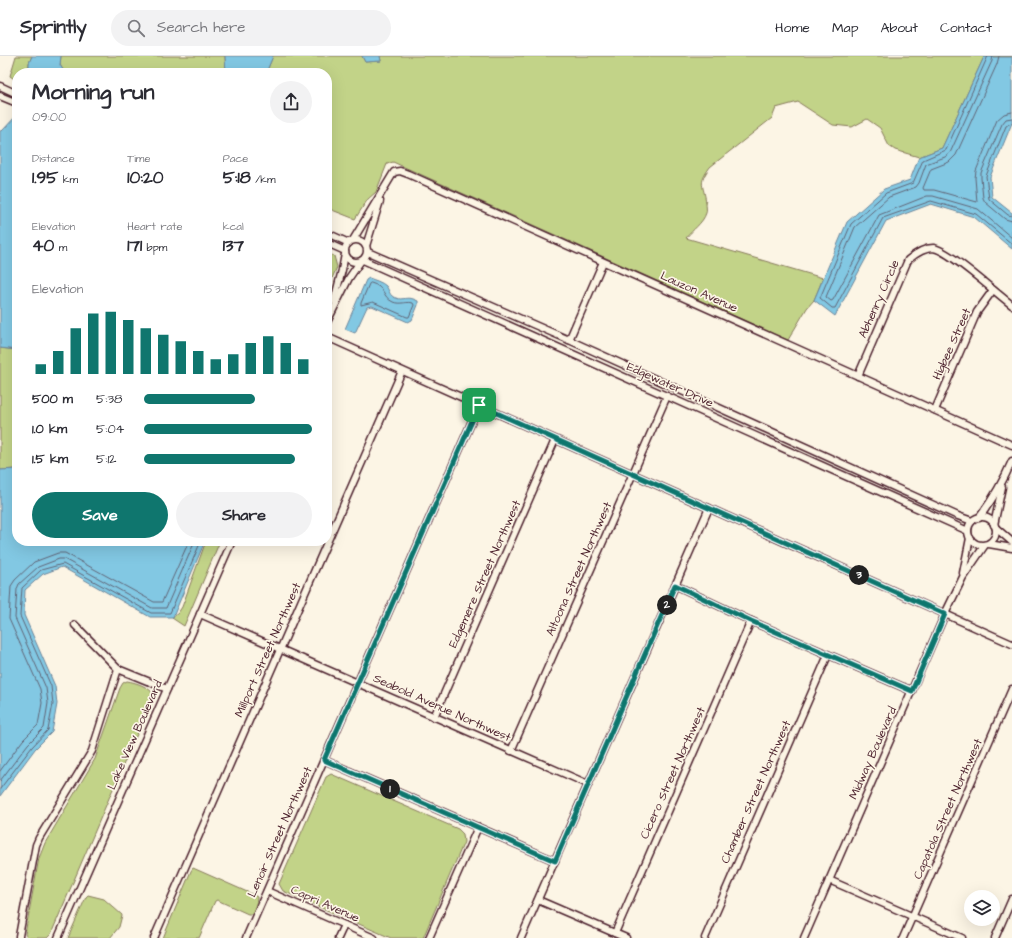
<!DOCTYPE html>
<meta charset="utf-8">
<style>
:root{--surface:#fff;--page:#f2f2f3;--text:#2b2b33;--muted:#7c7c81;--line:#e1e1e2;--accent:#0f766e}
body{margin:0;font-family:"Architects Daughter",sans-serif;background:var(--page);color:var(--text);height:100vh;display:flex;flex-direction:column;font-size:15px;white-space:nowrap}
*{box-sizing:border-box;margin:0}
p{font-size:13px;color:var(--muted)}
.icon{flex:none;width:22px;height:22px;fill:none;stroke:currentColor;stroke-width:2;stroke-linecap:round;stroke-linejoin:round}
.map{position:relative;flex:1;overflow:hidden}
.drawer{position:absolute;left:12px;top:12px;width:320px;height:478px;display:flex;flex-direction:column;background:var(--surface);border-radius:16px;box-shadow:0 4px 16px #0002}
.drawer>*{flex:none}
.tools{position:absolute;left:964px;top:834px;display:grid;gap:8px}
.tools a{display:grid;place-items:center;width:36px;height:36px;border-radius:50%;background:var(--surface);box-shadow:0 4px 16px #0002;font-size:20px}
.pin{position:absolute;display:grid;place-items:center;width:34px;height:34px;color:#fff;margin:-17px;border-radius:8px;box-shadow:0 2px 6px #0006}
.km{position:absolute;width:20px;height:20px;margin:-10px;border-radius:50%;background:#222;color:#fff;font-size:11px;line-height:20px;text-align:center}
.round{display:grid;place-items:center;flex:none;width:42px;height:42px;border-radius:21px;background:var(--page)}
.summary{display:flex;align-items:center;justify-content:space-between;height:68px;padding:0 20px}
h1{font-size:22px;font-weight:700;line-height:30px}
.figures{display:grid;grid-template-columns:repeat(3,1fr);gap:6px;height:68px;padding:4px 20px}
.figures div{display:grid;align-content:center}
.figures b{font-size:17px;font-weight:700}
.figures small{font-size:11px;font-weight:400}
.figures p{font-size:11px}
.chart{height:112px;padding:8px 20px}
.chart p{display:flex;justify-content:space-between}
.chart svg{width:100%;height:72px;margin-top:4px;stroke:var(--accent);stroke-width:6}
.button{display:flex;gap:8px;margin-top:auto;padding:8px 20px}
.button a{flex:1;height:46px;border-radius:24px;background:var(--accent);color:#fff;font-size:16px;font-weight:700;line-height:46px;text-align:center}
.button a+a{background:var(--page);color:var(--text)}
ul{padding:0 20px;list-style:none;font-size:13px}
li{display:grid;grid-template-columns:64px 48px 1fr;align-items:center;height:30px}
li i{height:10px;border-radius:5px;background:var(--accent)}
header{display:flex;align-items:center;gap:24px;box-sizing:border-box;height:56px;padding:0 20px;background:var(--surface);border-bottom:1px solid var(--line)}
header strong{font-size:19px}
nav{display:flex;gap:22px;margin-inline-start:auto;font-size:14px}
.search{width:280px;height:36px;background:var(--page);display:flex;align-items:center;gap:10px;box-sizing:border-box;padding:0 14px;border-radius:22px;color:var(--muted);font-size:15px}
.map>svg:first-child{display:block}
.green{fill:#c2d388;stroke:#86795a}
.water{fill:#82c8e3;stroke:#6c8499}
.lines{fill:none;stroke-linecap:round;stroke-linejoin:round}
.shore{stroke:#606375;stroke-width:1}
.minor-casing{stroke:#4a1f2b;stroke-width:9}
.minor{stroke:#fcf5e5;stroke-width:6}
.route-casing{stroke:#fff;stroke-width:8}
.route{stroke:#0f766e;stroke-width:5}
.labels{text-anchor:middle;dominant-baseline:central;stroke-width:3.5;stroke-linejoin:round;paint-order:stroke}
.street-label{font-size:12px;fill:#4a1f2b;stroke:#fcf5e5}
</style>
<header>
<strong>Sprintly</strong>
<div class="search"><svg class="icon" aria-label="search" viewBox="0 0 24 24"><circle cx="10" cy="10" r="6"/><path d="M15 15l6 6"/></svg>Search here</div>
<nav><a>Home</a><a>Map</a><a>About</a><a>Contact</a></nav>
</header>
<div class="map">
<svg width="1012" height="882" viewBox="0 0 1012 882">
<rect width="100%" height="100%" fill="#fcf5e5"/>
<filter id="ink" filterUnits="userSpaceOnUse"><feTurbulence type="fractalNoise" baseFrequency=".025" numOctaves="2"/><feDisplacementMap in="SourceGraphic" scale="8" xChannelSelector="R" yChannelSelector="G"/><feConvolveMatrix kernelMatrix="1 2 1 2 8 2 1 2 1" color-interpolation-filters="sRGB"/></filter>
<g filter="url(#ink)">
<g class="green">
<path d="M16,0H32L29,7V17H17V25L10,20Z"/>
<path d="M61,0H225L226,17H65L60,9Z"/>
<path d="M273,0H362L365,6L381,5L380,0H1012V1H984L942,92L919,101L895,94L889,90L880,72L867,63L852,71L833,69L798,46L776,52L772,62L710,111C697,129 704,128 706,147C706,150 707,154 706,157C703,167 692,174 686,182L823,222L814,244L807,252L788,284L393,106L387,108L376,136L368,143L355,163L327,152V17H266Z"/>
<path d="M327,197L334,200L337,211L327,234Z"/>
<path d="M0,292L17,294V413L0,414Z"/>
<path d="M206,485H220L184,570L172,562L178,557L182,551Z"/>
<path d="M127,625C135,626 150,631 154,639L153,645L130,693L51,878L47,882H27L25,878L39,802L45,787L95,703L120,632L123,627Z"/>
<path d="M331,718L458,773L463,778L464,786L423,882H391L283,835L279,828L326,721Z"/>
<path d="M193,812L254,839L257,841C257,847 255,853 252,858H248L217,844L215,845L199,882H163L191,815Z"/>
<path d="M88,839L104,843L122,859L119,871L110,882H68L86,841Z"/>
</g>
<g class="water">
<path d="M32,0H61L60,9L65,17H29V7Z"/>
<path d="M225,0H273L266,17H226Z"/>
<path d="M362,0H380L381,5L365,6Z"/>
<path d="M984,1H1012V67L990,121L992,141L1012,157V193L974,161L931,148L886,165L835,260L814,244L847,166L884,133L910,124L919,101L942,92Z"/>
<path d="M17,59V294L0,292V75L3,74Z"/>
<path d="M369,222C374,224 382,226 386,230C390,235 389,240 396,242C403,245 407,239 418,245V249L412,264L408,266L372,250L367,251L355,277L345,273L366,224Z"/>
<path d="M17,413V485H205L173,561H150L62,511L43,518L25,534L24,559L55,630L57,648L52,676L35,693L0,740V414Z"/>
</g>
<g class="lines">
<g class="shore">
<path d="M988,0L946,94L923,104L913,127L886,137L851,168L820,242L832,252H835L883,162L931,145L976,158L1012,188"/>
<path d="M993,0L992,5L950,97L945,101L926,108L919,127L916,131L889,141L855,171L826,241L831,245L833,244L879,159L927,140H933L978,153L1012,182"/>
<path d="M999,0L997,8L956,99L949,106L931,113L923,132L924,134H934L977,146L975,122L976,115L997,64L1004,58L1012,56"/>
<path d="M1012,62L1006,63L1002,68L981,117V122L983,142L985,146L1005,163L1012,165"/>
<path d="M1012,67L1009,68L1006,70L986,120L989,143L1008,159L1012,160"/>
<path d="M371,227C386,231 382,241 393,246C400,249 407,245 413,247L414,249L409,261H407L373,246L361,249V247L369,228Z"/>
<path d="M0,715L23,684L38,669L42,647L40,633L9,563L11,530L15,524L34,506L58,497H65L154,546H162L189,485"/>
<path d="M0,725L28,688L44,672L48,647L46,632L15,562L17,533L19,528L38,511L59,503H64L152,552H166L195,485"/>
<path d="M0,733L32,691L48,674L53,648L51,630L20,560L22,532L41,514L63,508L151,557H170L201,485"/>
</g>
<g class="minor-casing">
<g id="minor">
<path d="M0,30L17,38"/>
<path d="M0,40L17,47"/>
<path d="M327,177L349,187"/>
<circle cx="356" cy="195" r="11"/>
<path d="M353,184L394,116L400,115L408,118L1012,389"/>
<path d="M327,187L345,195"/>
<path d="M366,190L380,145"/>
<path d="M368,196L569,284L958,460L972,465"/>
<path d="M363,204L968,475"/>
<path d="M334,245L342,214L345,198"/>
<path d="M327,266L349,222L360,206"/>
<path d="M327,281L1012,588"/>
<path d="M569,284L603,206"/>
<path d="M858,320L908,204C915,198 923,192 933,192C948,193 997,238 1012,249"/>
<path d="M935,354L977,256L993,234"/>
<circle cx="982" cy="475" r="14"/>
<path d="M979,462C993,443 1003,426 1012,405"/>
<path d="M994,469L1002,431"/>
<path d="M996,472L1012,486"/>
<path d="M989,488L1012,492"/>
<path d="M963,517L970,482"/>
<path d="M675,529L751,565L912,635"/>
<path d="M200,558L588,728"/>
<path d="M75,569L118,613L167,633"/>
<path d="M434,661L555,384"/>
<path d="M511,695L667,340"/>
<path d="M324,704L555,805"/>
<path d="M829,824L962,882"/>
<path d="M267,835L374,882"/>
<path d="M538,844L626,882"/>
<path d="M615,877L751,565"/>
<path d="M19,882V880L36,789L39,782L92,695L118,613"/>
<path d="M58,882L232,485"/>
<path d="M154,882L402,315"/>
<path d="M246,882L479,349"/>
<path d="M338,882L344,869"/>
<path d="M429,882L478,771"/>
<path d="M521,882L709,452"/>
<path d="M705,882L828,599"/>
<path d="M804,882L945,558L963,521L985,489"/>
<path d="M903,882L1012,633"/>
<path d="M995,882L1012,843"/>
</g>
</g>
<use href="#minor" class="minor"/>
</g>
</g>
<g class="lines" filter="url(#ink)">
<g class="route-casing">
<path id="route" d="M479,349L945,558L912,635L751,565L675,529L555,805L324,704Z"/>
</g>
<use href="#route" class="route"/>
</g>
<g class="labels">
<g class="street-label">
<text transform="translate(699 236) rotate(24)">Lauzon Avenue</text>
<text transform="translate(879 243) rotate(-66)">Abhenry Circle</text>
<text transform="translate(952 288) rotate(-66)">Higbee Street</text>
<text transform="translate(670 329) rotate(24)">Edgewater Drive</text>
<text transform="translate(579 513) rotate(-66)">Altoona Street Northwest</text>
<text transform="translate(485 518) rotate(-66)">Edgemere Street Northwest</text>
<text transform="translate(268 594) rotate(-66)">Millport Street Northwest</text>
<text transform="translate(442 652) rotate(24)">Seabold Avenue Northwest</text>
<text transform="translate(135 679) rotate(-66)">Lake View Boulevard</text>
<text transform="translate(873 697) rotate(-66)">Midway Boulevard</text>
<text transform="translate(673 717) rotate(-66)">Cicero Street Northwest</text>
<text transform="translate(756 736) rotate(-66)">Chamber Street Northwest</text>
<text transform="translate(948 753) rotate(-66)">Capatola Street Northwest</text>
<text transform="translate(280 776) rotate(-66)">Lenoir Street Northwest</text>
<text transform="translate(325 848) rotate(24)">Capri Avenue</text>
</g>
</g>
</svg>
<div class="tools">
<a><svg class="icon" aria-label="layers" viewBox="0 0 24 24"><path d="M12 4l9 5-9 5-9-5zM3 14l9 5 9-5"/></svg></a>
</div>
<div class="pin" style="left:479px;top:349px;background:#1e9e55"><svg class="icon" aria-label="arrive" viewBox="0 0 24 24"><path d="M6 21V4h12l-3 4 3 4H6"/></svg></div>
<b class="km" style="left:390px;top:733px">1</b>
<b class="km" style="left:667px;top:549px">2</b>
<b class="km" style="left:859px;top:519px">3</b>
<section class="drawer">
<div class="summary"><div><h1>Morning run</h1><p>09:00</p></div><a class="round"><svg class="icon" aria-label="share" viewBox="0 0 24 24"><path d="M12 15V3M7 8l5-5 5 5M5 13v7h14v-7"/></svg></a></div>
<div class="figures">
<div><p>Distance</p><b>1.95<small> km</small></b></div>
<div><p>Time</p><b>10:20</b></div>
<div><p>Pace</p><b>5:18<small> /km</small></b></div>
</div>
<div class="figures">
<div><p>Elevation</p><b>40<small> m</small></b></div>
<div><p>Heart rate</p><b>171<small> bpm</small></b></div>
<div><p>kcal</p><b>137</b></div>
</div>
<div class="chart"><p><span>Elevation</span>153–181 m</p>
<svg viewBox="0 0 160 44" preserveAspectRatio="none"><path d="M5 44V38M15 44V30M25 44V16M35 44V7M45 44V6M55 44V11M65 44V16M75 44V20M85 44V24M95 44V30M105 44V35M115 44V32M125 44V25M135 44V21M145 44V25M155 44V35"/></svg>
</div>
<ul>
<li><b>500 m</b>5:38<i style="width:66%"></i></li>
<li><b>1.0 km</b>5:04<i style="width:100%"></i></li>
<li><b>1.5 km</b>5:12<i style="width:90%"></i></li>
</ul>
<div class="button"><a>Save</a><a>Share</a></div>
</section>
</div>
